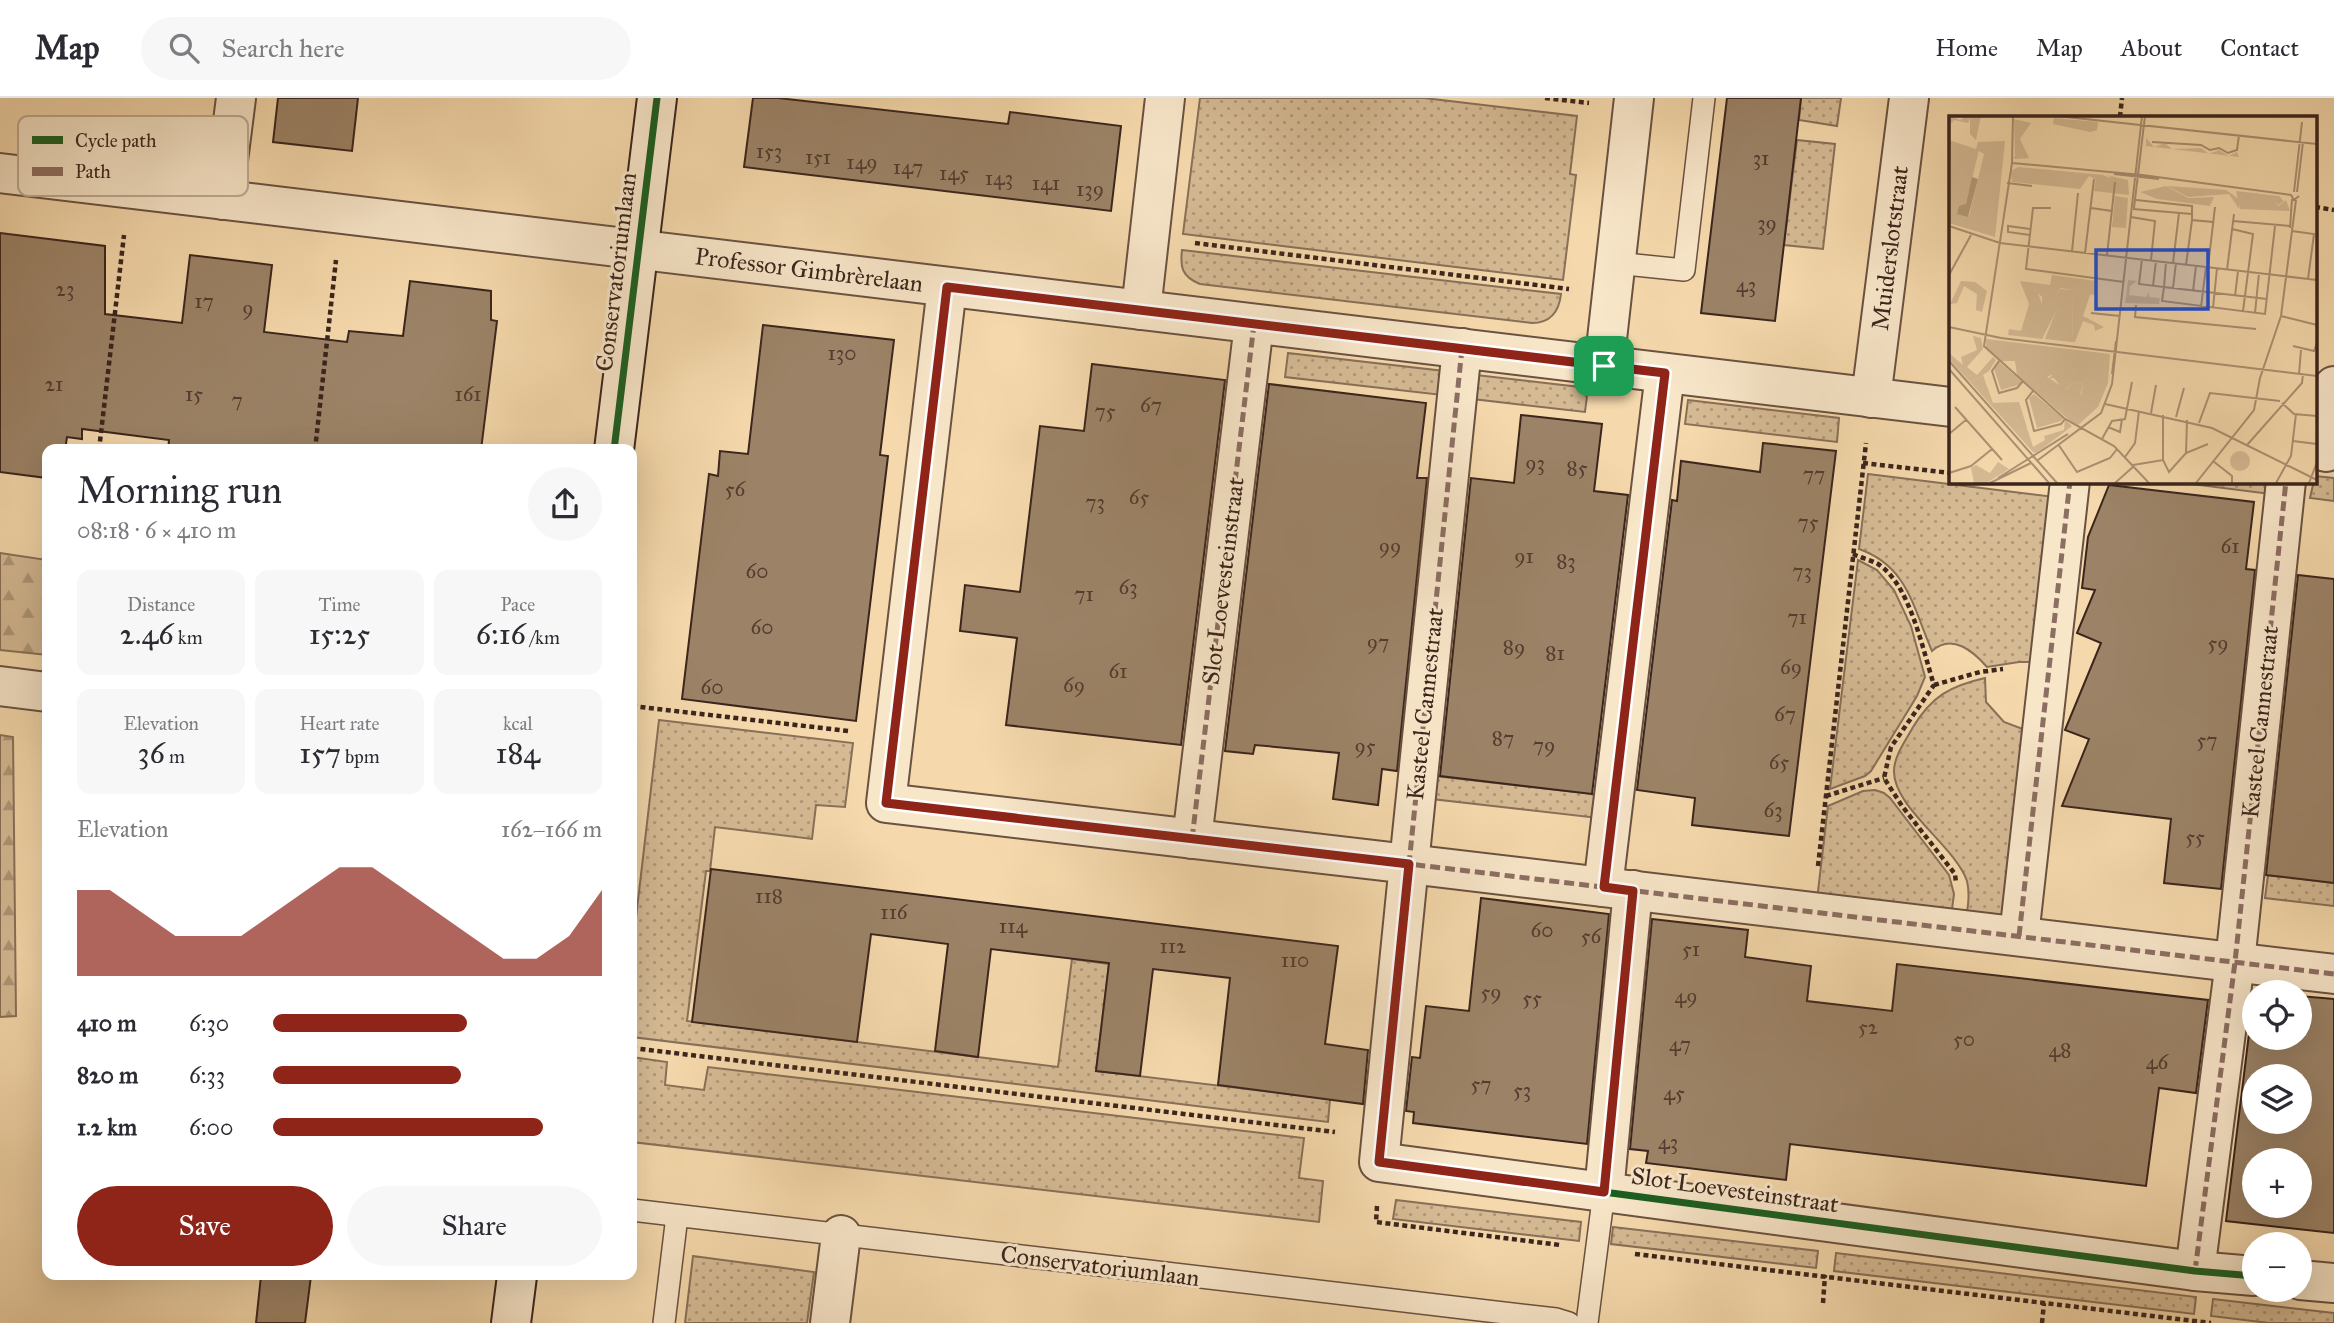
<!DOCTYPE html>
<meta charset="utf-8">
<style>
:root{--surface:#fff;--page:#f7f7f7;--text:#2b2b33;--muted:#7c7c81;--line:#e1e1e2;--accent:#8f2418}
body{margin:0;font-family:"IM FELL Great Primer",serif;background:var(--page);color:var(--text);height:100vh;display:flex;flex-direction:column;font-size:26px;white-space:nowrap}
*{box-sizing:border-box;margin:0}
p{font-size:23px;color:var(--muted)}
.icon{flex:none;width:38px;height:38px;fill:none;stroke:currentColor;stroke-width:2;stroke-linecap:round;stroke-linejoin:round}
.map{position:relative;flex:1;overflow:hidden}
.panel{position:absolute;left:42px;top:346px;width:595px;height:836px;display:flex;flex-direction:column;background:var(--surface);border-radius:14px;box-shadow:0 7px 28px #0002}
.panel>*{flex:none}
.fabs{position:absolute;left:2242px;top:882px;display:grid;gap:14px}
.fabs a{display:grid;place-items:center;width:70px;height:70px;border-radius:50%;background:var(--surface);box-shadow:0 7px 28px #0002;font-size:35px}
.pin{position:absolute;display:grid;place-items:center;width:60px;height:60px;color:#fff;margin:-30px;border-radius:14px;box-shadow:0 4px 10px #0006}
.round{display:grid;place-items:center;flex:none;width:74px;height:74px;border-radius:37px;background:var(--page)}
.head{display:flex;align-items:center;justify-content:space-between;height:119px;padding:0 35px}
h1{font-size:38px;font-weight:600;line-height:52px}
.metrics{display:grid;grid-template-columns:repeat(3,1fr);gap:10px;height:119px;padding:7px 35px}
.metrics div{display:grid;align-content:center;border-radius:14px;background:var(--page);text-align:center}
.metrics b{font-size:30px;font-weight:600}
.metrics small{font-size:19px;font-weight:400}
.metrics p{font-size:19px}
.chart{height:196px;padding:14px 35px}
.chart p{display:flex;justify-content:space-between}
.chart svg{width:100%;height:126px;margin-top:7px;fill:var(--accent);opacity:.7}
.action{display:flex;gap:14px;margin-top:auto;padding:14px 35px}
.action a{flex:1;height:80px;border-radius:42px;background:var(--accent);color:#fff;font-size:28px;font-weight:600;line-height:80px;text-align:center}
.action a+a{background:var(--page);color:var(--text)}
ul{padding:0 35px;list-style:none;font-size:23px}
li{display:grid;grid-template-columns:112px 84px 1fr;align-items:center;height:52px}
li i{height:18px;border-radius:9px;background:var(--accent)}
header{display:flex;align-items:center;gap:42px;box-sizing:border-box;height:98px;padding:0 35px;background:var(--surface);border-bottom:2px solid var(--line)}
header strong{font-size:33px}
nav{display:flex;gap:38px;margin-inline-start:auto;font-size:24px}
.search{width:490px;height:63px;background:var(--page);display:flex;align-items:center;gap:18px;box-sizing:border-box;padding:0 24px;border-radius:38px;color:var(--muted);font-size:26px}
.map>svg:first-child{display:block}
.grass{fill:url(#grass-dots);stroke:#887058;stroke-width:2}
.forest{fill:url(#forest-firs);stroke:#887058;stroke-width:2}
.building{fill:#9c8367;stroke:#3b251d;stroke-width:2;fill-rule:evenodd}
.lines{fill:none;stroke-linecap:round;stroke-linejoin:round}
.lane-casing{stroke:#6a5241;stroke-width:24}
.street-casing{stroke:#6a5241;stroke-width:42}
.secondary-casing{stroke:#3b251d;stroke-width:42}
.path{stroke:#3b251d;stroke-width:4.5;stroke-dasharray:5 3.5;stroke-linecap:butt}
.lane{stroke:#f8e6c9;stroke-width:21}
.street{stroke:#f8e6c9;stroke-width:38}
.secondary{stroke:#f8e6c9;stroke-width:38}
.quiet{stroke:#8d6e63;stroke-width:5;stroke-dasharray:10 5;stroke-linecap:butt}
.cycleway-casing{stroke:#f8e6c9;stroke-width:11}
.cycleway{stroke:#1b5e20;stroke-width:7}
.route-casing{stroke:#fff;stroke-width:14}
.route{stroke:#8f2418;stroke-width:9}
.labels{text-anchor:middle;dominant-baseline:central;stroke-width:6;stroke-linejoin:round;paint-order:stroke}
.number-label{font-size:21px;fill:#533c30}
.street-label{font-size:24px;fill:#3b251d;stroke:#f8e6c9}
.inset-road{fill:none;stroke:#ab9173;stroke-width:2}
.view{fill:#1d4ed8;fill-opacity:0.15;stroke:#1d4ed8;stroke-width:3.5}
.inset-edge{fill:none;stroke:#3b251d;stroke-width:3.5}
.key{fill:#f8e6c9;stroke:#bfac95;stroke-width:2}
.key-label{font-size:19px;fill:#3b251d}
</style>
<header>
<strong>Map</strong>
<div class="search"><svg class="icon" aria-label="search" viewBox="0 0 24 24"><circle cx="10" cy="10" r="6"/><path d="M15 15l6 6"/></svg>Search here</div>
<nav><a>Home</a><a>Map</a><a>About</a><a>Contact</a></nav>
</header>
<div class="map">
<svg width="2334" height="1225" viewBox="0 0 2334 1225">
<defs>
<pattern id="grass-dots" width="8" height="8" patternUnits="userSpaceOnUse" patternTransform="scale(1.75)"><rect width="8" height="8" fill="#d5ba94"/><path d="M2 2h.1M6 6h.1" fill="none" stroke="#ae9778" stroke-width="1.8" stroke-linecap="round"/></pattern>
<pattern id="forest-firs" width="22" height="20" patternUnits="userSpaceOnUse" patternTransform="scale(1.75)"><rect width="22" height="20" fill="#d5ba94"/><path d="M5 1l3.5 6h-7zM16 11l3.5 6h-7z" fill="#ae9778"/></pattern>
</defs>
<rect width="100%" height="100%" fill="#f5d9ac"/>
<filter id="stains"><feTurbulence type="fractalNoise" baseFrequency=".00286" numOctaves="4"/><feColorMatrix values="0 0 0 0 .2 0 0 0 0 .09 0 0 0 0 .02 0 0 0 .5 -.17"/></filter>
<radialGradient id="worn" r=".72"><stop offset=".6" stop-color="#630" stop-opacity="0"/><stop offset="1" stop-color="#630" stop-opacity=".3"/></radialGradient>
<g class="grass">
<path d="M1200,0H1424L1577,18L1570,76L1576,77L1563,182L1183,136Z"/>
<path d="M1801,0H1841L1837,28L1799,22Z"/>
<path d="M1797,42L1835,46L1823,151L1784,147Z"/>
<path d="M1182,152L1561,196C1559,214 1551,225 1532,225L1200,186C1182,179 1180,169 1182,152Z"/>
<path d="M1288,255L1444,273L1442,297L1285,279Z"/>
<path d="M1476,277L1588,290L1585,314L1473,301Z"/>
<path d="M1688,302L1839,320L1837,344L1685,326Z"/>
<path d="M1868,376L2055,399L2036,564H2019L1987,569C1973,553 1952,535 1932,553C1913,510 1908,468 1859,451Z"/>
<path d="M2315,378L2334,380V403L2310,400Z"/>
<path d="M2168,383H2280L2278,397Z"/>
<path d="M1858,462L1877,472L1894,492L1911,528L1925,579L1917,598L1871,673L1865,678L1830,691Z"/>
<path d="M1985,580L1986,604L2004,624L2028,633L2005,826L1966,821C1968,808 1970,796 1967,783C1955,748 1893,709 1894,673C1894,658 1906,642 1913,629C1932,598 1950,588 1985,580Z"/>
<path d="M659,622L853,645L845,709L816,707L812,741L715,729L710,773H706L687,923L1058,969L1072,861L1109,866L1096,973L1330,1001L1328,1024L632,939V854Z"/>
<path d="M1435,678L1601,697L1598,720L1432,701Z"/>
<path d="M1875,692L1884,695L1890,700L1949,777L1954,796L1951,819L1817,802L1828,708L1863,693Z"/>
<path d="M2268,777L2334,785V808L2265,800Z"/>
<path d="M632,959L667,964L665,987L704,992L708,969L1304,1040L1299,1080L1323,1083L1319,1124L632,1044Z"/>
<path d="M1396,1102L1581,1124L1579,1143L1393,1121Z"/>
<path d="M1613,1129L1818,1153L1816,1170L1611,1146Z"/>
<path d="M1836,1155L2196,1199L2194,1216L1834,1173Z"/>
<path d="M693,1158L814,1174L807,1225H685Z"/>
<path d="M2213,1201L2334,1215V1225H2269L2211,1218Z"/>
</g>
<g class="forest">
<path d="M0,455L47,462V557L0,552Z"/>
<path d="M0,637L13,639L16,918L0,919Z"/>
</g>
<g class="building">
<path d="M278,0H358L352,53L273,44Z"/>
<path d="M753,0H778L1008,26L1010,14L1121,28L1111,113L744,69Z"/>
<path d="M1727,0H1801L1775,223L1701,215Z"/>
<path d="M0,135L105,148V216L182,225L190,157L272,167L264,234L347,244L349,233L403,238L410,183L491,193V222L497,223L481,352H168L169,342L82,331V341L67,339L65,352H47V380L0,374Z"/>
<path d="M763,227L894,242L880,357L888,358L856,623L682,601L709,376L718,378L720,353L748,356Z"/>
<path d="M1092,266L1225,282L1181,647L1006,627L1017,540L960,533L965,487L1020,494L1040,328L1084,333Z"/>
<path d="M1269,286L1426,305L1417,380H1427L1397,673L1382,671L1378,707L1333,701L1339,655L1255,647L1253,656L1225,653Z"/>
<path d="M1521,317L1602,326L1594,393L1628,397L1592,696L1440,678L1471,380L1514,385Z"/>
<path d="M1763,345L1836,353L1789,738L1692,727L1695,700L1637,692L1672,402L1677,403L1681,363L1760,374Z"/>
<path d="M2109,387L2254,404L2246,471L2255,472L2221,791L2164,785L2171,721L2062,708L2089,641L2065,632L2101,545L2077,535L2095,492L2082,490L2088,439Z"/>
<path d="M2298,477L2334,481V785L2266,777Z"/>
<path d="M711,771L1338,848L1325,946L1368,952L1363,1006L1218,987L1230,880L1153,871L1140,978L1096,973L1109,865L991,851L978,959L935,953L948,846L871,836L857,944L692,924Z"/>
<path d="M1481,800L1609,816L1587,1046L1413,1025L1414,1014L1406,1013L1412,959L1420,960L1426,908L1469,913Z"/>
<path d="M1652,821L1748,832L1745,859L1811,868L1807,903L1892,913L1897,866L2208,902L2196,995L2159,990L2146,1088L1790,1046L1786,1082L1646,1065L1648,1053L1630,1051Z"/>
<path d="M2254,895V940H2300V898L2334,901V1135L2226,1123ZM2254,978H2300V1024H2254ZM2254,1062H2300V1108H2254Z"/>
<path d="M261,1178H311L305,1225H256Z"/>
</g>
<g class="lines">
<g class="lane-casing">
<g id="lane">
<path d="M1616,165L1684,172L1704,0"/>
<path d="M632,1112L1556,1221L1569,1225"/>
<path d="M664,1225L677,1118"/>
<path d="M1587,1225L1604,1094"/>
</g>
</g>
<g class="street-casing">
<g id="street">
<path d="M0,75L1951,309"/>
<path d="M223,102L236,0"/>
<path d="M947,189L886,705L1409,766L1379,1064L2195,1173L2254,1178"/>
<path d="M1141,212L1165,0"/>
<path d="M1462,250L1409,766L2334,876"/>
<path d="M1604,268L1634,0"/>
<path d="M1871,300L1909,0"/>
<path d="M2326,354L2334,288"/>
<path d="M0,588L47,594"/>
<path d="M1192,741L1254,226"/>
<path d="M1603,789L1665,275"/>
<path d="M2019,838L2070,383"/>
<path d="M1604,1094L1633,792"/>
<path d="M2195,1173L2235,864L2286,383"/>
<path d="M2300,1182L2334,1185"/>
<path d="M830,1225L841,1137"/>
</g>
</g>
<g class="secondary-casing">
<g id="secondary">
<path d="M614,352L657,0"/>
<path d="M511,1225L517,1178"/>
</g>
</g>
<g class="path">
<path d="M1545,0L1589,5"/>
<path d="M2120,19L2122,0"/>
<path d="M2315,109L2334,112"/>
<path d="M1195,145L1569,191"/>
<path d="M99,352L124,137"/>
<path d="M315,352L336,162"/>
<path d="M1863,365L1951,375"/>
<path d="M1853,456C1861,460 1871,462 1878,466C1910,486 1923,553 1934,587L1891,649L1884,680L1902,708L1955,776L1956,785"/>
<path d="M1934,587L1980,574L2003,571"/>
<path d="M632,608L848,633"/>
<path d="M1826,698L1884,680"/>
<path d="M1818,768L1866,345"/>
<path d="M632,950L1335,1034"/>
<path d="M1377,1108L1376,1124L1560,1147"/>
<path d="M1635,1156L2211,1225"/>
<path d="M1823,1205L1825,1177"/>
<path d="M2042,1225L2044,1205"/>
</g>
<use href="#lane" class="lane"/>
<use href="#street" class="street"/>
<use href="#secondary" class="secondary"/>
<g class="quiet">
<path d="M1462,250L1409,766L2334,876"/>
<path d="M1192,741L1254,226"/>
<path d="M1603,789L1665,275"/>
<path d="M2019,838L2070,383"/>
<path d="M1604,1094L1633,792"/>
<path d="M2195,1173L2235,864L2286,383"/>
</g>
<g class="cycleway-casing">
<g id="cycleway">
<path d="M947,189L886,705L1409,766L1379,1064L2195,1173L2254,1178"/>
<path d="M614,352L657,0"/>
</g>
</g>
<use href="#cycleway" class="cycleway"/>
</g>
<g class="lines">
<g class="route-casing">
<path id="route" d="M947,189L1665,275L1604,789L1633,793L1604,1094L1379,1064L1409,766L886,705Z"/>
</g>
<use href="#route" class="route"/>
</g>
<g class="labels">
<g class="number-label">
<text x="769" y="53">153</text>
<text x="818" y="59">151</text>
<text x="1761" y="60">31</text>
<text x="862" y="64">149</text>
<text x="908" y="69">147</text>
<text x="954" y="75">145</text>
<text x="999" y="80">143</text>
<text x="1046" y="85">141</text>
<text x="1090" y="91">139</text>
<text x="1767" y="125">39</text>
<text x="1746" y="187">43</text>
<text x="65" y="191">23</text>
<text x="204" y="203">17</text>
<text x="248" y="210">9</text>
<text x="842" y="255">130</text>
<text x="54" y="286">21</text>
<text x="194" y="296">15</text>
<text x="468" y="296">161</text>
<text x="237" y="302">7</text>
<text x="1151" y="307">67</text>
<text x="1105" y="313">75</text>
<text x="1535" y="365">93</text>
<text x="1577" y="370">85</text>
<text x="1814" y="376">77</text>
<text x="735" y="391">56</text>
<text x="1139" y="399">65</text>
<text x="1095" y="404">73</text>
<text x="1808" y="424">75</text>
<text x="1390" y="448">99</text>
<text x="2230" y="448">61</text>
<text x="1524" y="458">91</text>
<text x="1566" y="463">83</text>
<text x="757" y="473">60</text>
<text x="1802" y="473">73</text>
<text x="1128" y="489">63</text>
<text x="1084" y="496">71</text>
<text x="1797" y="519">71</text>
<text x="762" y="529">60</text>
<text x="1378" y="544">97</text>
<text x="2218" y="545">59</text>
<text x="1514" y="549">89</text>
<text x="1555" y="555">81</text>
<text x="1791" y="569">69</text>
<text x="1118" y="573">61</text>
<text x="1074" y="587">69</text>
<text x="712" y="589">60</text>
<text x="1785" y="616">67</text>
<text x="1503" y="640">87</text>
<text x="2207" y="642">57</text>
<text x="1544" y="647">79</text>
<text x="1365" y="648">95</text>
<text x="1779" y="664">65</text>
<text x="1773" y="712">63</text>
<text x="2195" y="739">55</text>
<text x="769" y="798">118</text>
<text x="894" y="814">116</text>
<text x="1013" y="828">114</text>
<text x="1542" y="832">60</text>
<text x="1591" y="838">56</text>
<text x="1173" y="848">112</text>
<text x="1691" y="851">51</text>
<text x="1295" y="862">110</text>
<text x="1491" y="894">59</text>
<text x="1686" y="898">49</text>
<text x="1532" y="900">55</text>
<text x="1868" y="929">52</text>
<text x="1964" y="941">50</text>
<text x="1680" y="946">47</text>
<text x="2060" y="952">48</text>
<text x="2157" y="964">46</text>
<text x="1481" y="986">57</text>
<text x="1522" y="992">53</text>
<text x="1674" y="995">45</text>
<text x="1668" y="1044">43</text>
</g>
<g class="street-label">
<text transform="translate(1890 150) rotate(-83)">Muiderslotstraat</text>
<text transform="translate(809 172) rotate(7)">Professor Gimbrèrelaan</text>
<text transform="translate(616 174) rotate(-83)">Conservatoriumlaan</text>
<text transform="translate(1223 483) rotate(-83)">Slot Loevesteinstraat</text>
<text transform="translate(1425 606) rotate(-84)">Kasteel Cannestraat</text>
<text transform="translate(2260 624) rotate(-84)">Kasteel Cannestraat</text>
<text transform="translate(1735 1092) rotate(8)">Slot Loevesteinstraat</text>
<text transform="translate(1100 1168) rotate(7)">Conservatoriumlaan</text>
</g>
</g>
<g transform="translate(1949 18)">
<rect width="368" height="368" fill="#f5d9ac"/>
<path d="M0,0L11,4L17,0H32L27,24L21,18V2L19,7L5,4L0,10ZM105,2L149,6L148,14L141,16L104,8ZM65,3L82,7L71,23L80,42L67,43L62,41H66ZM197,22L205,31L216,27L223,33L252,32L260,38L270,34L280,40L288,36L290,41L197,30ZM0,24L30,34L17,88L8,98L1,96L0,89ZM157,59L179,64L180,79L145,75L147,61L157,65L162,61ZM218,70L277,74L290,83V93L280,78L239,81ZM166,80L179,82L177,112L163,111ZM179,164L188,165L181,170L180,179L197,181L200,176V181L211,182L210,188L176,187ZM112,173L124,174L123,226L96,223L107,195L112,194L108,178ZM88,174L95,194L93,223L77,221L83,177ZM37,223L161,238L159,267L149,291L129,309L120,304L68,259L66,245H53L37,232ZM125,257L130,263H142L131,280L134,268L126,266L117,273L98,261L102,259L115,265ZM50,246L73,266L69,269L52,274L45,252ZM34,259L44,287L70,286L84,331L96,324L95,320L115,314L116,304L123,310L93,333L120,316L109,324L86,337L84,336L22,267ZM85,278L114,302L112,305L88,312L80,282ZM49,346L60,353L38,367H25L22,352L27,349L41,357Z" fill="#d5ba94" fill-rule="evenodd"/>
<path d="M56,25L46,121L0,107V89L1,96L20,100L35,38L27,33L29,26ZM69,51L154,59L164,63L152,66L140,60L131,73L63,66L62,55ZM217,70L239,82L265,81L261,90L208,83L191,76ZM287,75L330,80L335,85L330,89L325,85L330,90L337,84L341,95L291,93ZM103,159L148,165V178L141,179L134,200L155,211L146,215L145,209L134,205L126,226H123L124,174L112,172L108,178L113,194L107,195L93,223V181L86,174L77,221L59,219L60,213L72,215L80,188L71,165L101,169ZM12,165L26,166L38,175L33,196L27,194L28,178L15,170L8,187L1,188ZM24,220L32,222L34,233L18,251L28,259L44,241L47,244L40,255L22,267L0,243V237L14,249L12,241L28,234ZM119,257L128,258L130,263L143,261L132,281L134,268L126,266L115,274L105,262L98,263L105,259L115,265Z" fill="#d5ba94"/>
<path d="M281 345a10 10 0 1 1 20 0a10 10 0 1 1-20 0Z" fill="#d5ba94"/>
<path d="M23,61L29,63L19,101L8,98L10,90L17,88Z" fill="#b69c7b"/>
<path class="inset-road" d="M64,0L63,47L35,230L116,303L165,330L200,367M108,0L368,28M203,26L252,29L261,34L270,32L279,37L288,34L290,19M63,47L193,59L342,79L345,84L350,80M165,58L210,63M58,67L83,70M345,76L353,6M348,76L354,26M187,84L243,90V98M102,92H84L77,153L175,166M142,92L163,95M185,92L196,0M184,93L243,98M243,98V104L264,106M182,101L206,105L202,144M284,105L341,110M0,110L51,127L368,164M341,112L343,83M283,113L304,118L294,195M343,115L365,118L359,163M81,119L59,116V110L81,113M123,135L129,77M136,137L145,63M158,139L166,66M193,143L190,168L215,171L213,185L316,198L326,110M217,146L215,171L318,183M224,147L230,97M237,149L243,104M259,151L266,91M278,154L285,98M0,159L22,119M204,170L207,145M224,172L227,147M244,175L247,150M286,180L289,155M187,189L186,201L307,213M252,191L257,151M264,192L268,152M142,197L171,200M306,197L310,157M332,200L368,209M0,211L52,222L368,260M344,230L365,235L368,227M0,245L108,367M50,245L43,255L50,277L68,272L74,265M0,253L100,367M163,258L167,225M350,258L352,234M311,262L332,200L347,84M84,275L77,284L85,315L112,308L116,303M333,287L345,298L368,300M156,288L263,312L368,364M6,291L53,344M202,297L207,269M227,301L235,272M250,307L261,277L331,285M159,311L171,316L173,303M0,318L18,303M153,323L163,305L176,303L183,266M344,325L368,328M109,328L128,356L161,342L168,333M298,329L353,267L354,258M237,337L238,304M176,341L186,327L190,295M89,344L152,297L163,268L193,0M214,344V299M264,345L283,360V367M184,349L214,344L220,356L237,337L259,328M0,357L22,350L43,333M49,362L119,318M41,367L82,347M166,367L185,350M247,367L305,294L311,262M327,367L342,340L347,298M360,367L368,346"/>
<path class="view" d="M147,134H259V193H147Z"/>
<rect width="368" height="368" class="inset-edge"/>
</g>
<rect x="18" y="18" width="230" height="80" rx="10" class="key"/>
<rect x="32" y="38" width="31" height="8" fill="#1b5e20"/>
<rect x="32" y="69" width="31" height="9" fill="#8d6e63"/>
<g class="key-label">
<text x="75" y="49">Cycle path</text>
<text x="75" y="80">Path</text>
</g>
<rect width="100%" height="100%" filter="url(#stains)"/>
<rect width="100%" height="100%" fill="url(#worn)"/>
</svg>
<div class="fabs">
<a><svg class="icon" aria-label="locate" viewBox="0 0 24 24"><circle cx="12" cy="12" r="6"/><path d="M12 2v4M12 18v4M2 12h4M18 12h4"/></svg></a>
<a><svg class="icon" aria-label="layers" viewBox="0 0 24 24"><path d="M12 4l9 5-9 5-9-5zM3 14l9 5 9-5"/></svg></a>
<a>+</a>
<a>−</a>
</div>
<div class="pin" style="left:1604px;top:268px;background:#1e9e55"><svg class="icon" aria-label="arrive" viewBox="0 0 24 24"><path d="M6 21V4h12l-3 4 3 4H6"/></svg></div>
<section class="panel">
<div class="head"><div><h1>Morning run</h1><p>08:18 · 6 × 410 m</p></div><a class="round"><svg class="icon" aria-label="share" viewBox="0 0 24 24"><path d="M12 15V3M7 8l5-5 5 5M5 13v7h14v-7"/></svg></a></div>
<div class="metrics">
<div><p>Distance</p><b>2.46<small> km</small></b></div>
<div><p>Time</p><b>15:25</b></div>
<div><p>Pace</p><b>6:16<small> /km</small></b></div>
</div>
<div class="metrics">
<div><p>Elevation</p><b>36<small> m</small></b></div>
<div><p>Heart rate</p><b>157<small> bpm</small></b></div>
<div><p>kcal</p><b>184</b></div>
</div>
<div class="chart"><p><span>Elevation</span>162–166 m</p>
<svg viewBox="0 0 160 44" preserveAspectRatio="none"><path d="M0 44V14L10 14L20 22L30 30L40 30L50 30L60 22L70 14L80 6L90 6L100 14L110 22L120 30L130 38L140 38L150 30L160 14V44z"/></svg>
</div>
<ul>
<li><b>410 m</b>6:30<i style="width:59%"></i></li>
<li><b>820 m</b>6:33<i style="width:57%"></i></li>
<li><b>1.2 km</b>6:00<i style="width:82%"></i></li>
</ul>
<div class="action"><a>Save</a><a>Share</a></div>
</section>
</div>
